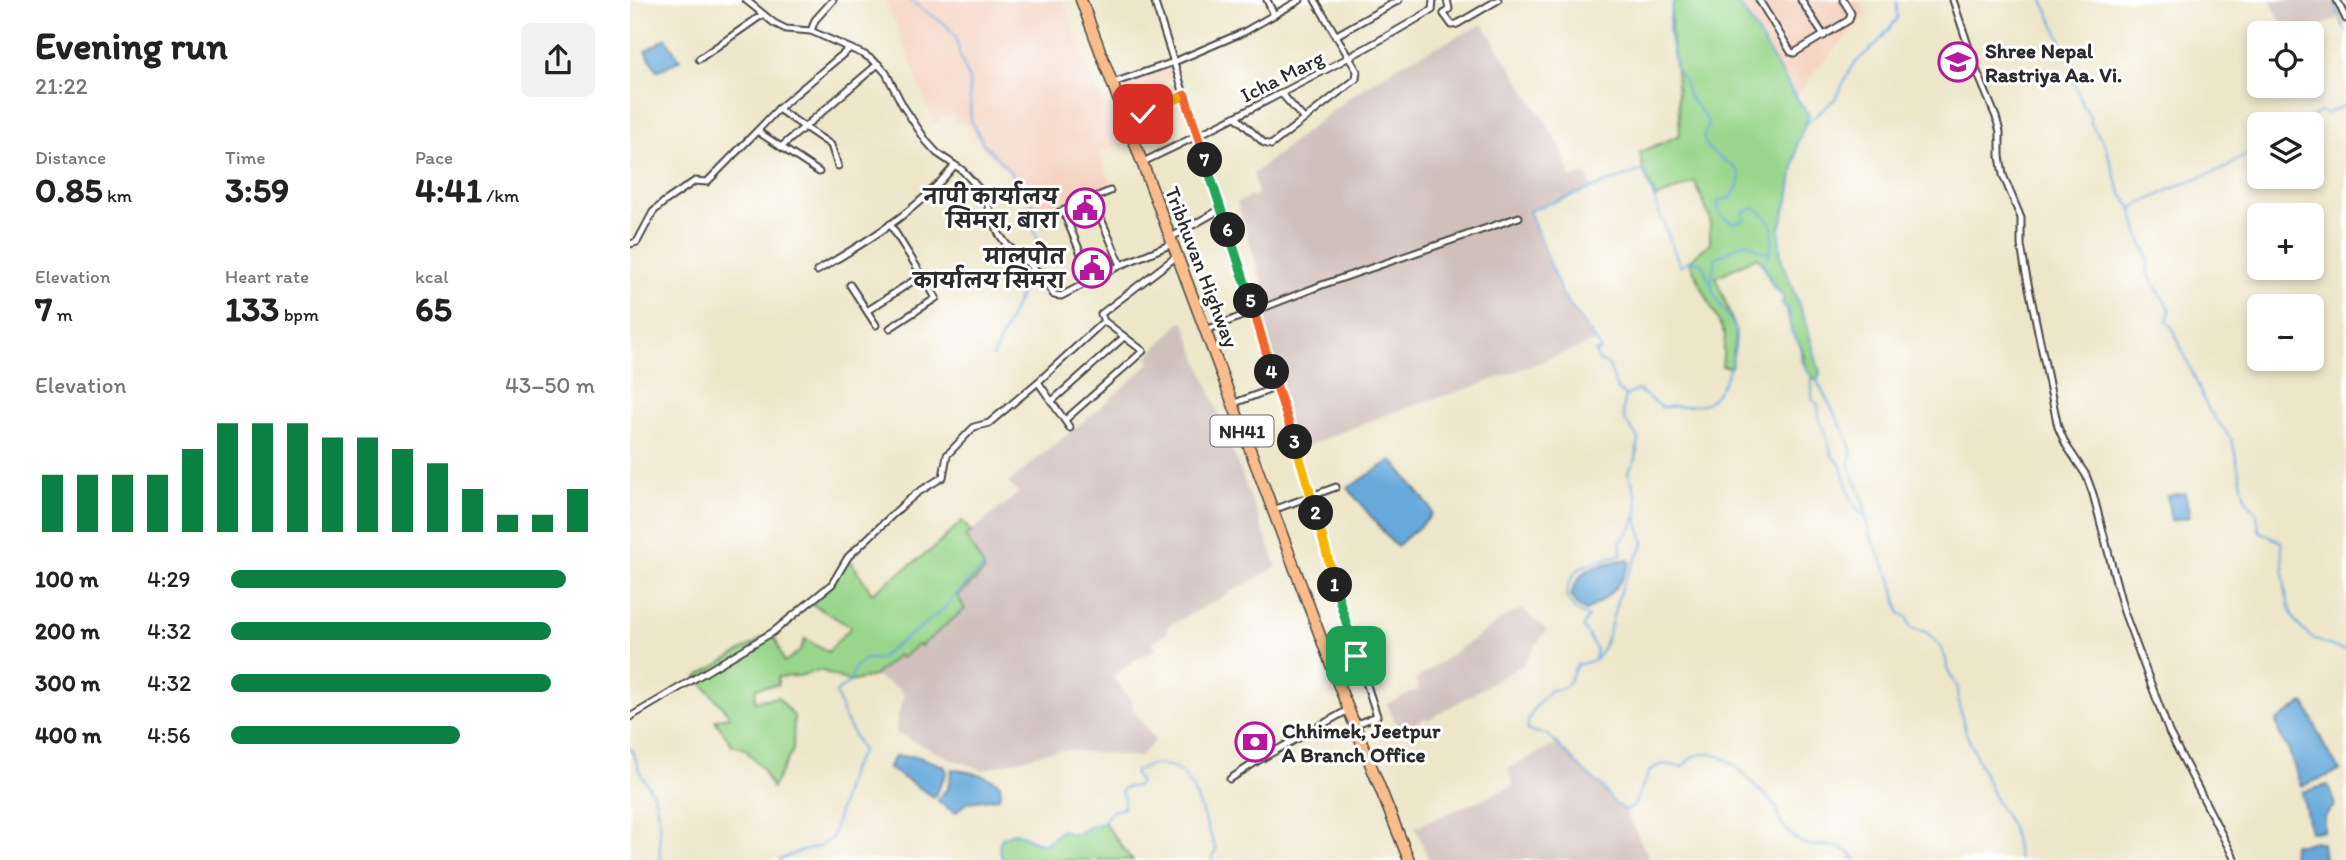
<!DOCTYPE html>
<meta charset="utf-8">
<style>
:root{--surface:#fff;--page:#f2f2f2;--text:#222;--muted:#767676;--accent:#0b8043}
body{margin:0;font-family:Itim,"Playpen Sans Deva",sans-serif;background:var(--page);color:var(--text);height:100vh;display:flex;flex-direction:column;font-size:26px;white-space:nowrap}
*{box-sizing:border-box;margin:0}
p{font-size:23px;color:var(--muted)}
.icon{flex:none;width:38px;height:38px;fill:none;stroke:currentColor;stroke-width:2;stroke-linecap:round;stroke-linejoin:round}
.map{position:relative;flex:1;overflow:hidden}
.drawer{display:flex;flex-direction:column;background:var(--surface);width:630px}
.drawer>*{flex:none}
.buttons{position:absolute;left:1617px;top:21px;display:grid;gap:14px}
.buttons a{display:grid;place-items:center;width:77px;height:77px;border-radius:10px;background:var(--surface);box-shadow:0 4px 10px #0003;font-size:35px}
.pin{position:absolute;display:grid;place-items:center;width:60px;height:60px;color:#fff;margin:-30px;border-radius:14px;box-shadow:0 4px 10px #0006}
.km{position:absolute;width:35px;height:35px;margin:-18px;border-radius:50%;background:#222;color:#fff;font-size:19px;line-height:35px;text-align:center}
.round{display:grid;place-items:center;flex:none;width:74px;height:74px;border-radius:10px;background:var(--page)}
.overview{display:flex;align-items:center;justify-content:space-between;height:119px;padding:0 35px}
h1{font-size:38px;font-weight:700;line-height:52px}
.metrics{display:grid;grid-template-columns:repeat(3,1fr);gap:10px;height:119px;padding:7px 35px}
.metrics div{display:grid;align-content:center}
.metrics b{font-size:35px;font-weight:700}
.metrics small{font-size:19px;font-weight:400}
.metrics p{font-size:19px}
.chart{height:196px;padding:14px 35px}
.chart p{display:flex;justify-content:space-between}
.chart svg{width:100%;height:126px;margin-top:7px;stroke:var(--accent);stroke-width:6}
ul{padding:0 35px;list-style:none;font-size:23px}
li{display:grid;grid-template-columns:112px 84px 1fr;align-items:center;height:52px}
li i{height:18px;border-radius:9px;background:var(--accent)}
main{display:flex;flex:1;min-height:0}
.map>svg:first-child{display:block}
.built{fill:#f4d3c1}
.industrial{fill:#d0c0bc}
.green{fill:#99d68b;stroke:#62805b;stroke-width:2}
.water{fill:#66a9da;stroke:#486a82;stroke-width:2}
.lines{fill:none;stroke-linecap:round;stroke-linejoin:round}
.stream{stroke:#66a9da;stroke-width:2}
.street-casing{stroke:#484743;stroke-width:9}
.highway-casing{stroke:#484743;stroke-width:13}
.street{stroke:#fff;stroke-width:5}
.highway{stroke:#f9bc8a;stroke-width:10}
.split-1-casing{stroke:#fff;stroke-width:14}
.split-2-casing{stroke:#fff;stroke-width:14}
.split-3-casing{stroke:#fff;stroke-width:14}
.split-4-casing{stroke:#fff;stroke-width:14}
.split-5-casing{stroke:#fff;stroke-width:14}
.split-6-casing{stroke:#fff;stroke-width:14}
.split-7-casing{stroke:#fff;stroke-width:14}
.split-8-casing{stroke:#fff;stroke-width:14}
.split-9-casing{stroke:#fff;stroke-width:14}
.split-1{stroke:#22a559;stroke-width:9}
.split-2{stroke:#f5b400;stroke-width:9}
.split-3{stroke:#f5b400;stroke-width:9}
.split-4{stroke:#f0652b;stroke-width:9}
.split-5{stroke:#f0652b;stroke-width:9}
.split-6{stroke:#22a559;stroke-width:9}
.split-7{stroke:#22a559;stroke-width:9}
.split-8{stroke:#f0652b;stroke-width:9}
.split-9{stroke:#f5b400;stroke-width:9}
.labels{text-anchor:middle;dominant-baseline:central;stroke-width:6;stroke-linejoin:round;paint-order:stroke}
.shield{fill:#fff;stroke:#6b6b6b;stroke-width:2}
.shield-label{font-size:19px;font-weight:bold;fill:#2b2b2b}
.poi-label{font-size:21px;font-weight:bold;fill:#2b2b2b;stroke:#fff;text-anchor:start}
.street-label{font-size:21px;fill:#2b2b2b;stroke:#fff}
</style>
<main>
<section class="drawer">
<div class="overview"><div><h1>Evening run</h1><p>21:22</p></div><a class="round"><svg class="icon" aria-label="share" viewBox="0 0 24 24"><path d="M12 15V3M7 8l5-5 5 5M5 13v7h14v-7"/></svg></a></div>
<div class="metrics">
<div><p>Distance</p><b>0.85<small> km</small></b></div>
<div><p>Time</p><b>3:59</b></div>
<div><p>Pace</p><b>4:41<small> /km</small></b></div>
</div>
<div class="metrics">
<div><p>Elevation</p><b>7<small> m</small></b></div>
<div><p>Heart rate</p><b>133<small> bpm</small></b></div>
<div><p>kcal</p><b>65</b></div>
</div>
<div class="chart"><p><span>Elevation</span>43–50 m</p>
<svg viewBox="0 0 160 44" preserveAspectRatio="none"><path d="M5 44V24M15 44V24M25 44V24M35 44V24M45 44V15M55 44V6M65 44V6M75 44V6M85 44V11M95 44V11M105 44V15M115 44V20M125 44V29M135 44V38M145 44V38M155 44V29"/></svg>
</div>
<ul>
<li><b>100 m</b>4:29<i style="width:92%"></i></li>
<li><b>200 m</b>4:32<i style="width:88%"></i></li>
<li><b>300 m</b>4:32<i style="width:88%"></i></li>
<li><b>400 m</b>4:56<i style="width:63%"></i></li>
</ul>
</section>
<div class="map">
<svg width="1716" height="860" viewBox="0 0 1716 860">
<rect width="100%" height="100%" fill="#fff"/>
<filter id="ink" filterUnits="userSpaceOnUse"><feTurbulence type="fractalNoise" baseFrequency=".0143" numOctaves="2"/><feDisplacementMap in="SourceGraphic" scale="14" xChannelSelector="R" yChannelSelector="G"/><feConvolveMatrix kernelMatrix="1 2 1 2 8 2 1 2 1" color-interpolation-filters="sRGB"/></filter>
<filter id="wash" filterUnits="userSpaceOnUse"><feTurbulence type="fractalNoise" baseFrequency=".00686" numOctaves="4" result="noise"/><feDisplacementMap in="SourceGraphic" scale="28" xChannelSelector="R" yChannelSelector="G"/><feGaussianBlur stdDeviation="1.57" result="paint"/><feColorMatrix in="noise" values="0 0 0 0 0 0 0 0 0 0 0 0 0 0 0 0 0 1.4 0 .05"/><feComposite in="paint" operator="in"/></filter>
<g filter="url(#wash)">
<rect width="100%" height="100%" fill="#ede6c9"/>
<g class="built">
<path d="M256,0H433L488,145L469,153L483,188L405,221L396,198L377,171L350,146L339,127L327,121L320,113L304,124Z"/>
<path d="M1106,0H1229L1237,14L1183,74L1166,97L1122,22Z"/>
<path d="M544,62L547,71L510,108L498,78Z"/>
</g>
<g class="industrial">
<path d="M1640,0H1707L1714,13L1711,17L1672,33H1657Z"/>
<path d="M853,24L930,145L942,178L956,174L962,187L899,211L932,294L966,341L846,386L760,413L667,450L624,311L639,304L607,202L628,194L623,174L721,96L771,64Z"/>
<path d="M553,320L647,567L537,627L538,632L523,643L527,649L504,660L483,677L502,702L503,708L525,741L509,757L436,750L416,752L354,770L324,760L266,733L267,718L274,695L268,688L244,676L268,655L288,644L291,646L335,610L328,596L347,579L335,536L389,493L378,483L478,401L520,363L517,357Z"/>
<path d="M892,609L917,630L892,665L798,720L796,718L770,731L757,704L789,689L785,680L876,616Z"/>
<path d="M927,744L959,776L970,784L983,802L995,810L1020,860H799L785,827L883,786L878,768Z"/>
</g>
<g class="green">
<path d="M1044,0H1106C1133,37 1151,79 1179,115L1168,141L1160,193L1150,228V249L1152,261L1177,326L1190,373L1187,381C1172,370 1176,359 1170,345C1168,340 1162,335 1161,330C1158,318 1160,312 1152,303L1154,298C1150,291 1146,290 1142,284C1136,274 1136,265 1127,257L1086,277L1106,331L1101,367L1092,366L1095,335L1059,261L1080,243V218L1065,182L1026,198L1013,170L1010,152L1050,135C1049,114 1048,93 1046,73C1043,43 1037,30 1044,0Z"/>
<path d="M332,521L341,532L335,536L354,567V571L328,596L335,609L291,646L288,644L272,658L268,655L244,676L220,682L190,670L169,676L148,677V685L126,688L125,701L148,697L164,716L163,750L142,788L131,767L115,749L102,745L85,720L100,716L67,677L143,632L154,662L170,651L175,639L198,652L221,627L180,603L202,584L218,557L242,593L305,547Z"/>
<path d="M474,822L501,859L504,860H372L369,846L372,838L386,832L403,841L415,844L432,830C445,838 449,834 460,825H467Z"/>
</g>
<g class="water">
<path d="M36,38L50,60L27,71L15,51Z"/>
<path d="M762,460L800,507L802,513L797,520L767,546L763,544L718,488Z"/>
<path d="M1555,493L1560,517L1541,521L1537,496Z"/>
<path d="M998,559L1000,562C990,587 979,597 956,611L947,606L941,595C950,564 970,565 998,559Z"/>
<path d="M1673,703L1676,705L1696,749L1710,771L1672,786L1670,784L1659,751L1649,733L1646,721Z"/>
<path d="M265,756H286L314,766L317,772L304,797L258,768Z"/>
<path d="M322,769C339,772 356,774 370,784L371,793L368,798L338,802L325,813L309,802L308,799L318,788Z"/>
<path d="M1698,785L1705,805L1694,817V831L1680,832L1672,792Z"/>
<path d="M1685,841L1692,843L1694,860H1662L1663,844H1673Z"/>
</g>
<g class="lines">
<g class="stream">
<path d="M279,0L316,25L326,36L330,57L339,79L341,121L354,144L379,170L404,208L399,213L412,254L413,262L408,268"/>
<path d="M1044,0L1039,20V32L1046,70L1054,80L1058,95L1077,120L1078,127L1073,136C1075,141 1076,148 1081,151C1100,167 1122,167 1101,198L1088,201C1086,214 1093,218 1103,223L1114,220L1113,212L1125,208C1143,219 1146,232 1140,251L1133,252L1116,242L1085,258C1084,267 1081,277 1082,285C1083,301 1100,314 1105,329C1110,347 1094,393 1076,403C1067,408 1046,405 1033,408L1008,390L995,396C989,417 996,423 1009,439L1005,461L998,472C1010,502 1014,517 990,542L992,554C964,564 942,559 936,596L945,610L958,617L953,627L966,649L965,660L947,665C938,681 941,690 920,690C910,701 895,715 898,731L917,734L959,776L970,784L983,802L995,810L1003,807L1020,770L1032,764L1052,767C1055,764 1060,758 1064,756C1090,746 1114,772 1128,789C1134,795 1143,801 1147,809C1150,814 1147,814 1149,819C1152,826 1162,836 1167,840C1186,854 1205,834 1226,860"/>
<path d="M1106,0C1133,37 1151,79 1179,115L1168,141L1160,193L1150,228V249L1152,261L1177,326L1190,373L1187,381L1215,433L1222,452L1219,464L1233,500L1240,535L1261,579L1270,613L1277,617L1281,628L1296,632L1309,644L1316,659L1317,669L1328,688L1329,706L1336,733L1367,803L1381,825L1389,860"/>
<path d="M1413,0C1418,14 1435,44 1436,56L1443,64L1444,82L1453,105L1459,114L1461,124L1475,145L1490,191L1502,209L1509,236L1519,260L1517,272L1540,310L1537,321L1543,329L1578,409L1602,440L1615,498L1627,514L1629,531L1651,542C1657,596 1649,637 1716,650"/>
<path d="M1704,4L1716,32"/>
<path d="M1176,124L1205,99L1222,66L1248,42L1267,19V0"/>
<path d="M1670,124L1691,111L1696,114L1716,105"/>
<path d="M1502,208L1550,185L1598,167L1608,159L1629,149"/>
<path d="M1140,252L1134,263L1135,266L1144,288L1151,292L1154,298L1152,303L1159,311L1161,330L1170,345L1172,361L1182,377V400L1188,404L1189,421L1194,428L1202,456L1210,464L1221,498L1230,513L1237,517"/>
<path d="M363,357L390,295L404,272"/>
<path d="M994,395L987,389L979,365L969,361L965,351H971L968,344L932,294L899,211L1013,170L1050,266L1059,261L1071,262L1082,287"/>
<path d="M966,659C980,640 981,620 988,598C992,582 1007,559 1014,543L1006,516"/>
<path d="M0,748L8,764L9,771L24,795L29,817L30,860"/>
<path d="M150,860L168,852L189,847L202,838L220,771L232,751L213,714L206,692L220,682L225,667L235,659H249C269,641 292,628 311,611C326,597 337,579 354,567"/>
<path d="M372,860L369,846L372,838L386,832L403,841L415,844L432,830C445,838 449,834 460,825C472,826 475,820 482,811L494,808V798L491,792L493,788L508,786L510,782L505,776V771C563,743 568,811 586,849L582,860"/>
</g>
</g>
</g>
<g filter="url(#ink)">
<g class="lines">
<g class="street-casing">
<g id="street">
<path d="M116,0L144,23L156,29L181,31L235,55L248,64L256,73L273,106L297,142L307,153L332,170L353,193L369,234L377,245L408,272L424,295L431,296L491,265L542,244"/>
<path d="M524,0L682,495L710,602L747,716L724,725"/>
<path d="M637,0L644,15"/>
<path d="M1129,0L1161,52L1164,53L1219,20L1221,13L1213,0"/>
<path d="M1171,0L1194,36"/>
<path d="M1323,0L1346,69L1366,117L1370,132V156L1373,175L1391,218V245L1395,269L1428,427L1436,445L1456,475L1463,494L1494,612L1539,732L1605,860"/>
<path d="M1707,0L1716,19"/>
<path d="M802,10L803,0"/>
<path d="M814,14L822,25L827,24L868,0"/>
<path d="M814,14L819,9L817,0"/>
<path d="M181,31L185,20L203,0"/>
<path d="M705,36L769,0"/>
<path d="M69,59L132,15"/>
<path d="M483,83L544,62L614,32L670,0"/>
<path d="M652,94L674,119"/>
<path d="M148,109L201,145L208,166"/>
<path d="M606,117L634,143L641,145L726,79L727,71L685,0"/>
<path d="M497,121L554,95"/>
<path d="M151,147L248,64"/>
<path d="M513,162C611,115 708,66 802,10"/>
<path d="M189,172L127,131L148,109L219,49"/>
<path d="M462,198L491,265"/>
<path d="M433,211L462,280"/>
<path d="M406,222L480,191"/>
<path d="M260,224L306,298L260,328"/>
<path d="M540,238L591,209"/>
<path d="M0,244L7,242L23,212L34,202L65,181L77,182L127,131"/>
<path d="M187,271C236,242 288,211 324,166"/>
<path d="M220,285L246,325"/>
<path d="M237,311L292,275"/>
<path d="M576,330L692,285L889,217"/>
<path d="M408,382L440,428"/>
<path d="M422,401L494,337"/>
<path d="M602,404L647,387"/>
<path d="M435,420L513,351L474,321"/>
<path d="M643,510L706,487"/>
<path d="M0,717L143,632L202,584L218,557L274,504L287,493L313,477L317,455L344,427L359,423L408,382L474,321L471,314L547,256"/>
<path d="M600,779L629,760L718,710"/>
</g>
</g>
<g class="highway-casing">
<path id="highway" d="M451,0L709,686L779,860"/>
</g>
<use href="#street" class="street"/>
<use href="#highway" class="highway"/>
</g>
</g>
<g class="lines" filter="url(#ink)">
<g class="split-1-casing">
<path id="split-1" d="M705,585L726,656"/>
</g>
<g class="split-2-casing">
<path id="split-2" d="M686,513L705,585"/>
</g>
<g class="split-3-casing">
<path id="split-3" d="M665,442L686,513"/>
</g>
<g class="split-4-casing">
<path id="split-4" d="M642,372L665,442"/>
</g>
<g class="split-5-casing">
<path id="split-5" d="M621,301L642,372"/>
</g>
<g class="split-6-casing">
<path id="split-6" d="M598,230L621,301"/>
</g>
<g class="split-7-casing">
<path id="split-7" d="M575,160L598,230"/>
</g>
<g class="split-8-casing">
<path id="split-8" d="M549,98L555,95L575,160"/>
</g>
<g class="split-9-casing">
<path id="split-9" d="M513,114L549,98"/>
</g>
<use href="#split-1" class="split-1"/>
<use href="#split-2" class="split-2"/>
<use href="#split-3" class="split-3"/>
<use href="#split-4" class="split-4"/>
<use href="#split-5" class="split-5"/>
<use href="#split-6" class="split-6"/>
<use href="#split-7" class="split-7"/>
<use href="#split-8" class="split-8"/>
<use href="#split-9" class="split-9"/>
</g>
<defs>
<g id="school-ring" transform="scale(2.0125)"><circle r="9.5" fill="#fff" stroke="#b5179e" stroke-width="1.5"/><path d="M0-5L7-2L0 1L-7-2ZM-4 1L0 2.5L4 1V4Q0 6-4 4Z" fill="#b5179e"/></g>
<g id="civic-ring" transform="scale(2.0125)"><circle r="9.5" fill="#fff" stroke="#b5179e" stroke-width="1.5"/><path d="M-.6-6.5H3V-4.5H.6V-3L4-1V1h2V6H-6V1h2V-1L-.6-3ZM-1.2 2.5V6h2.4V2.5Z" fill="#b5179e"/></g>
<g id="bank-ring" transform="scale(2.0125)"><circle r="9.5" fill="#fff" stroke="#b5179e" stroke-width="1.5"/><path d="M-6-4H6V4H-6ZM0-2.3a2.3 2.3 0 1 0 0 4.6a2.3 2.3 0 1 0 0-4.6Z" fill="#b5179e"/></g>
</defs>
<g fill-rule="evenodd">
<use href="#school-ring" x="1328" y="62"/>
<use href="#civic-ring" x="455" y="208"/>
<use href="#civic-ring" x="462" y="268"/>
<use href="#bank-ring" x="625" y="742"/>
</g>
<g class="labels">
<rect class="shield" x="580.5" y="415.5" width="63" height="31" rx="5"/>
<g class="shield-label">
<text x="612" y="431">NH41</text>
</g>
<g class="poi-label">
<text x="1355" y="50">Shree Nepal<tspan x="1355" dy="24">Rastriya Aa. Vi.</tspan></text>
<text x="428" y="196" text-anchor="end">नापी कार्यालय<tspan x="428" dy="24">सिमरा, बारा</tspan></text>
<text x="435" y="256" text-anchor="end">मालपोत<tspan x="435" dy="24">कार्यालय सिमरा</tspan></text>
<text x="652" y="730">Chhimek, Jeetpur<tspan x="652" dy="24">A Branch Office</tspan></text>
</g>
<g class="street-label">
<text transform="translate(652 76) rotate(-27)">Icha Marg</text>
<text transform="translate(572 267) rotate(69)">Tribhuvan Highway</text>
</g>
</g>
</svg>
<div class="buttons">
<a><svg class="icon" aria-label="locate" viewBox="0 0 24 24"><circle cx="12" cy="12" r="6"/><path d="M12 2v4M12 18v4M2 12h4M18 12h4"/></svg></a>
<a><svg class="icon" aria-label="layers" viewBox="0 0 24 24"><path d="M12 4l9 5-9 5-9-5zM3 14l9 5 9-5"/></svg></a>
<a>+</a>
<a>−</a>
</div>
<div class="pin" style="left:726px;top:656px;background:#1e9e55"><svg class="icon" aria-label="arrive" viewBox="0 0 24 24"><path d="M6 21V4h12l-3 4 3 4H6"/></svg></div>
<div class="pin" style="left:513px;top:114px;background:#d93025"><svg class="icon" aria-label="check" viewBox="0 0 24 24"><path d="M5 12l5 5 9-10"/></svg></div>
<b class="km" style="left:705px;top:585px">1</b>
<b class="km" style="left:686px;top:513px">2</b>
<b class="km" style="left:665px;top:442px">3</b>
<b class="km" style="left:642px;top:372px">4</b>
<b class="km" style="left:621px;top:301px">5</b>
<b class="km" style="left:598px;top:230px">6</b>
<b class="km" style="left:575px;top:160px">7</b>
</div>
</main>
